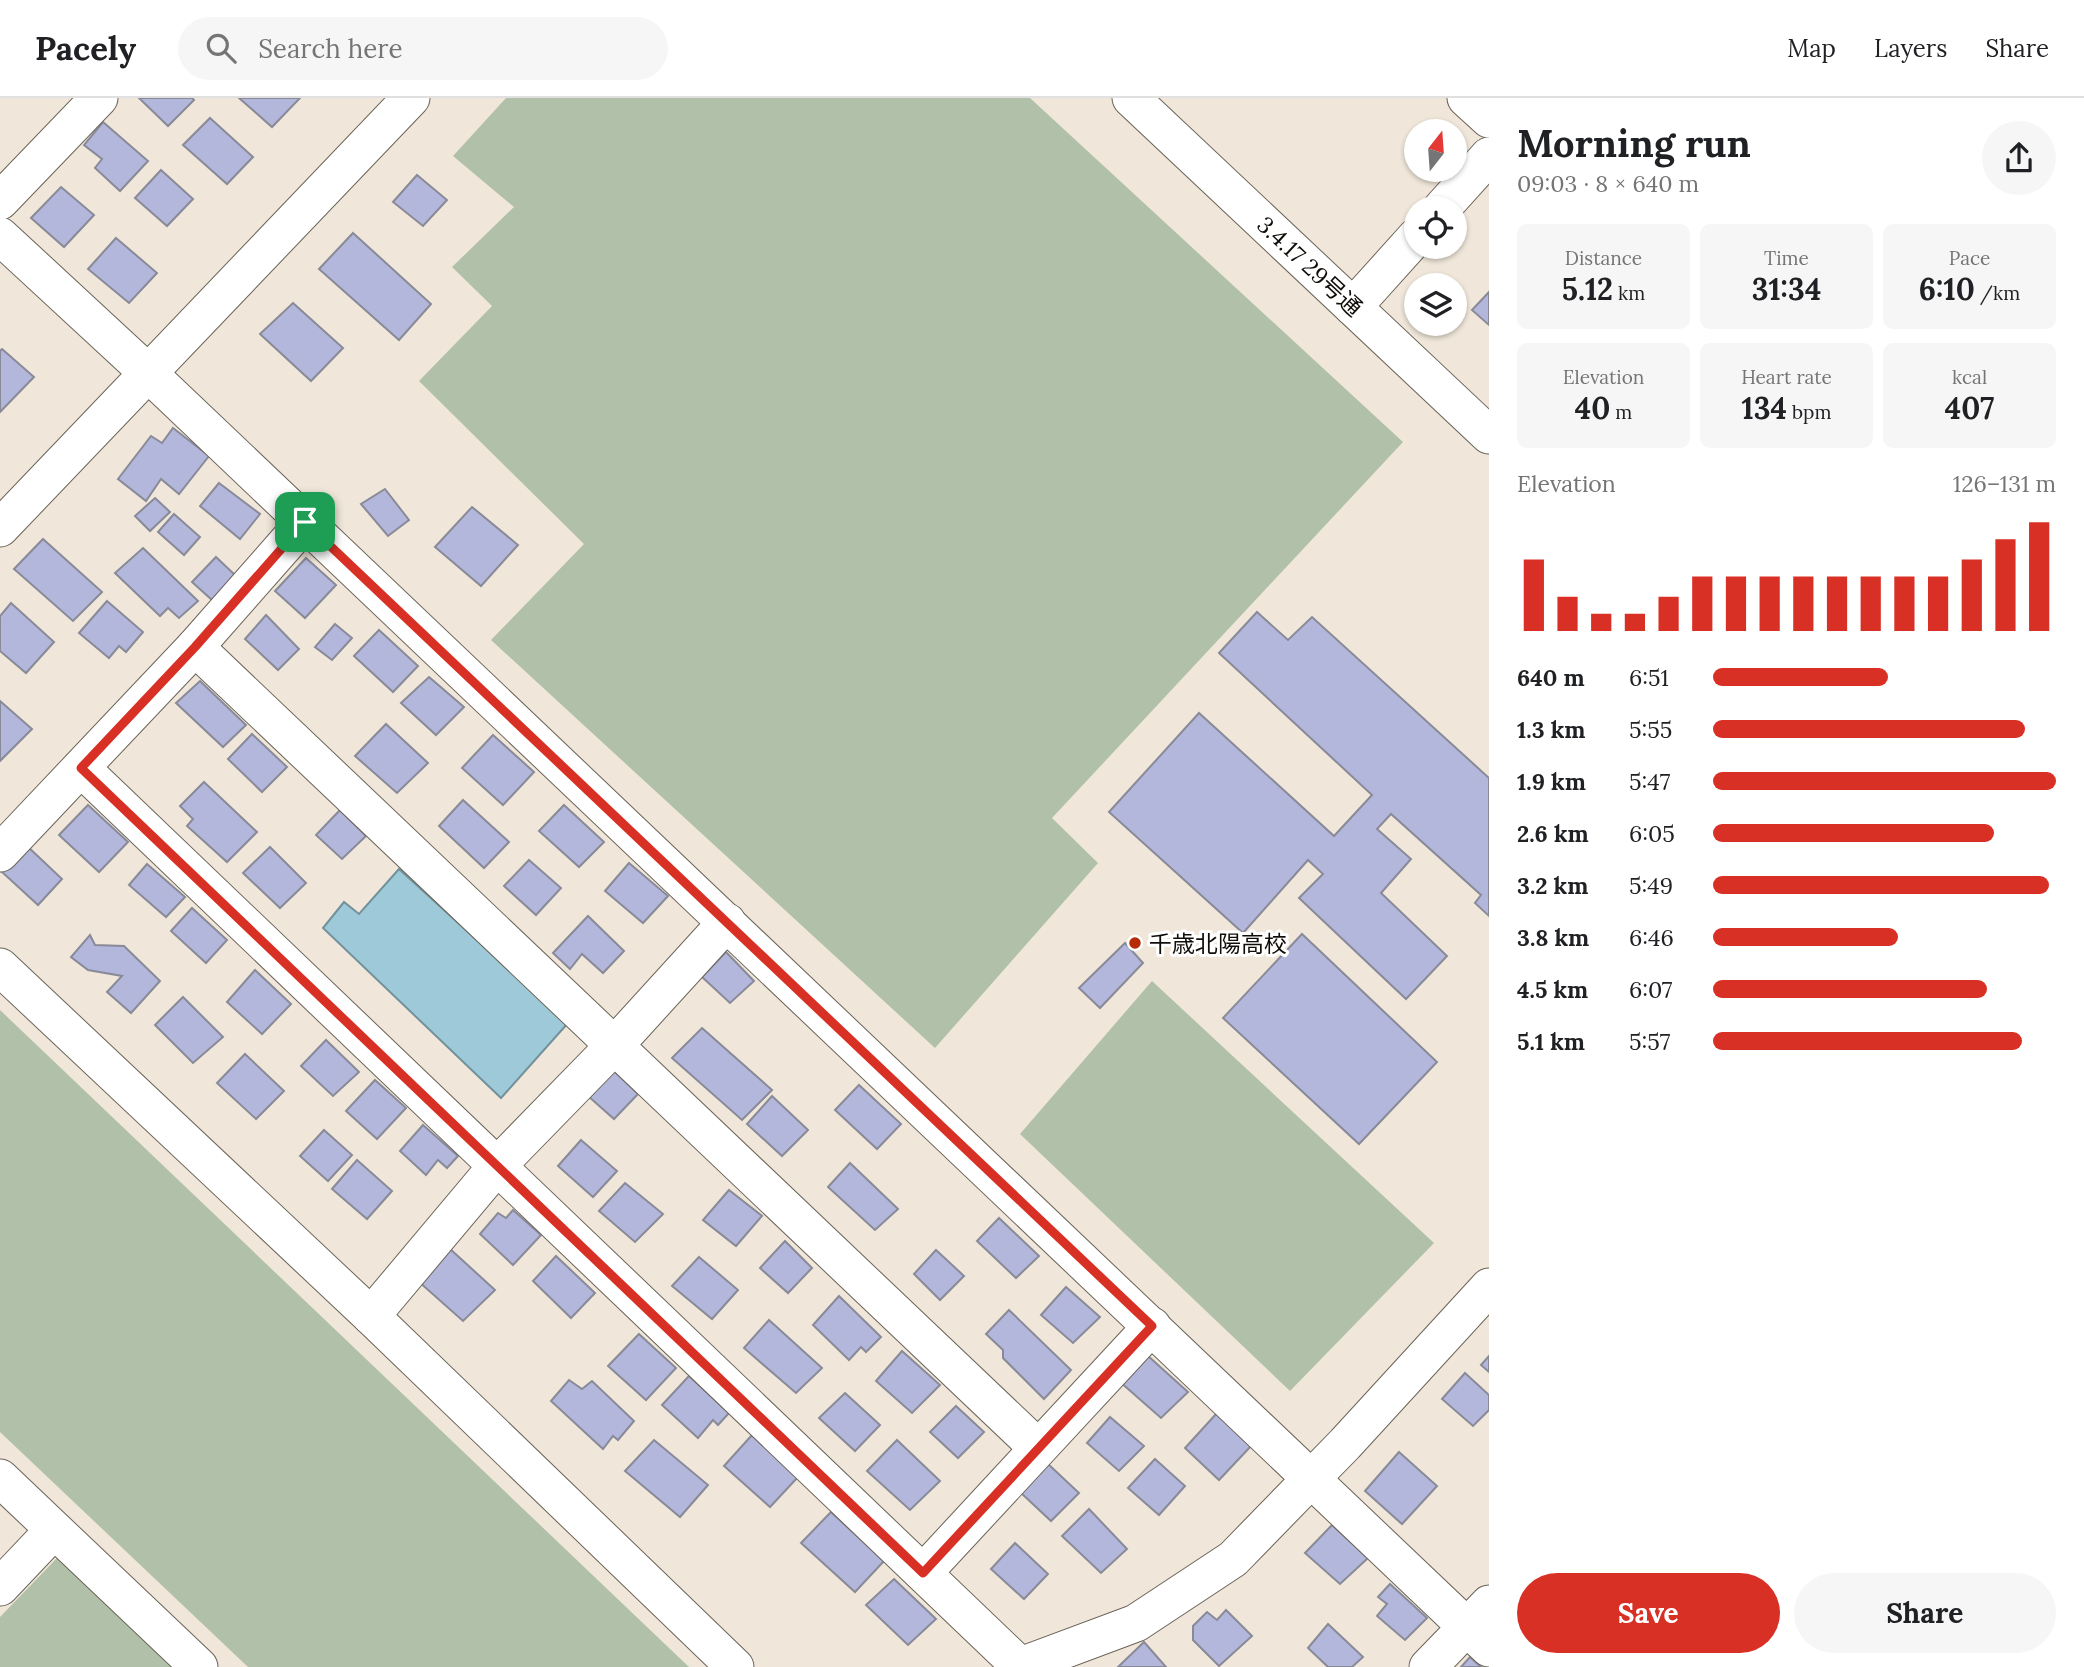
<!DOCTYPE html>
<meta charset="utf-8">
<style>
:root{--surface:#fff;--page:#f6f6f6;--text:#202124;--muted:#757577;--line:#e0e0e0;--accent:#d93025}
body{margin:0;font-family:Lora,"Noto Sans JP",serif;background:var(--page);color:var(--text);height:100vh;display:flex;flex-direction:column;font-size:26px;white-space:nowrap}
*{box-sizing:border-box;margin:0}
p{font-size:23px;color:var(--muted)}
.icon{flex:none;width:38px;height:38px;fill:none;stroke:currentColor;stroke-width:2;stroke-linecap:round;stroke-linejoin:round}
.map{position:relative;flex:1;overflow:hidden}
.panel{display:flex;flex-direction:column;background:var(--surface);width:595px}
.panel>*{flex:none}
.needle{width:46px;rotate:17deg}
.controls{position:absolute;left:1404px;top:21px;display:grid;gap:14px}
.controls a{display:grid;place-items:center;width:63px;height:63px;border-radius:50%;background:var(--surface);box-shadow:0 2px 5px #0004;font-size:35px}
.pin{position:absolute;display:grid;place-items:center;width:60px;height:60px;color:#fff;margin:-30px;border-radius:14px;box-shadow:0 4px 10px #0006}
.round{display:grid;place-items:center;flex:none;width:74px;height:74px;border-radius:37px;background:var(--page)}
.headline{display:flex;align-items:center;justify-content:space-between;height:119px;padding:0 28px}
h1{font-size:38px;font-weight:800;line-height:52px}
.metrics{display:grid;grid-template-columns:repeat(3,1fr);gap:10px;height:119px;padding:7px 28px}
.metrics div{display:grid;align-content:center;border-radius:10px;background:var(--page);text-align:center}
.metrics b{font-size:30px;font-weight:800}
.metrics small{font-size:19px;font-weight:400}
.metrics p{font-size:19px}
.chart{height:196px;padding:14px 28px}
.chart p{display:flex;justify-content:space-between}
.chart svg{width:100%;height:126px;margin-top:7px;stroke:var(--accent);stroke-width:6}
.primary-button{display:flex;gap:14px;margin-top:auto;padding:14px 28px}
.primary-button a{flex:1;height:80px;border-radius:42px;background:var(--accent);color:#fff;font-size:28px;font-weight:800;line-height:80px;text-align:center}
.primary-button a+a{background:var(--page);color:var(--text)}
ul{padding:0 28px;list-style:none;font-size:23px}
li{display:grid;grid-template-columns:112px 84px 1fr;align-items:center;height:52px}
li i{height:18px;border-radius:9px;background:var(--accent)}
header{display:flex;align-items:center;gap:42px;box-sizing:border-box;height:98px;padding:0 35px;background:var(--surface);border-bottom:2px solid var(--line)}
header strong{font-size:33px}
nav{display:flex;gap:38px;margin-inline-start:auto;font-size:24px}
.search{width:490px;height:63px;background:var(--page);display:flex;align-items:center;gap:18px;box-sizing:border-box;padding:0 24px;border-radius:38px;color:var(--muted);font-size:26px}
main{display:flex;flex:1;min-height:0}
.map>svg:first-child{display:block}
.green{fill:#b1c0a8}
.water{fill:#9dc9d9;stroke:#73919b;stroke-width:2}
.building{fill:#b3b7db;stroke:#898a98;stroke-width:2}
.lines{fill:none;stroke-linecap:round;stroke-linejoin:round}
.minor-casing{stroke:#6a6357;stroke-width:39}
.minor{stroke:#fff;stroke-width:37}
.route-casing{stroke:#fff;stroke-width:14}
.route{stroke:#d93025;stroke-width:9}
.poi-dot{fill:#b62b06;stroke:#fff;stroke-width:2.5}
.labels{text-anchor:middle;dominant-baseline:central;stroke-width:6;stroke-linejoin:round;paint-order:stroke}
.street-label{font-size:23px;fill:#110e0a;stroke:#fff}
.poi-label{font-size:23px;fill:#110e0a;stroke:#fff;text-anchor:start}
</style>
<header>
<strong>Pacely</strong>
<div class="search"><svg class="icon" aria-label="search" viewBox="0 0 24 24"><circle cx="10" cy="10" r="6"/><path d="M15 15l6 6"/></svg>Search here</div>
<nav><a>Map</a><a>Layers</a><a>Share</a></nav>
</header>
<main>
<div class="map">
<svg width="1489" height="1569" viewBox="0 0 1489 1569">
<rect width="100%" height="100%" fill="#f0e7da"/>
<g class="green">
<path d="M506,0H1030L1403,344L1052,720L1098,765L935,950L491,542L584,446L419,283L492,208L452,169L514,109L453,58Z"/>
<path d="M1152,883L1434,1145L1290,1293L1020,1036Z"/>
<path d="M0,912L689,1569H248L0,1334Z"/>
<path d="M57,1460L177,1569H0V1519Z"/>
</g>
<path class="water" d="M399,771L568,925L501,1000L323,830L344,804L359,816Z"/>
<g class="building">
<path d="M139,0H192L194,2L168,28Z"/>
<path d="M239,0H300L272,29Z"/>
<path d="M210,20L253,59L227,86L183,47Z"/>
<path d="M103,24L148,63L120,93L95,70L102,61L84,47Z"/>
<path d="M161,72L193,101L167,128L135,100Z"/>
<path d="M417,77L447,102L423,128L393,104Z"/>
<path d="M61,89L94,117L64,149L31,120Z"/>
<path d="M353,135L431,206L399,242L319,171Z"/>
<path d="M116,140L157,175L129,205L88,171Z"/>
<path d="M1489,194V227L1472,212Z"/>
<path d="M293,205L343,250L311,283L260,236Z"/>
<path d="M2,251L34,279L0,314V253Z"/>
<path d="M173,330L209,358L179,396L161,381L146,403L118,381L151,338L162,345Z"/>
<path d="M219,385L260,416L240,441L200,408Z"/>
<path d="M385,391L409,422L388,438L361,406Z"/>
<path d="M155,400L170,414L150,433L135,418Z"/>
<path d="M472,409L518,447L481,488L435,449Z"/>
<path d="M174,416L200,439L184,457L158,434Z"/>
<path d="M43,441L102,494L73,523L14,471Z"/>
<path d="M143,450L198,503L179,520L168,510L160,518L115,475Z"/>
<path d="M216,459L235,477L212,502L192,484Z"/>
<path d="M306,460L336,487L305,520L275,493Z"/>
<path d="M107,503L143,534L126,554L119,548L109,560L79,535Z"/>
<path d="M11,505L54,544L26,575L0,553V518Z"/>
<path d="M1257,514L1288,542L1312,519L1489,680V818L1475,805L1481,797L1391,716L1377,731L1411,761L1381,795L1447,858L1406,901L1299,800L1323,776L1308,762L1243,835L1109,714L1199,615L1334,738L1372,697L1219,555Z"/>
<path d="M266,517L299,551L278,572L245,541Z"/>
<path d="M335,526L352,540L332,562L315,549Z"/>
<path d="M379,532L418,568L393,594L354,558Z"/>
<path d="M429,579L464,609L436,637L401,605Z"/>
<path d="M200,583L246,627L223,649L176,605Z"/>
<path d="M0,603L32,631L0,663Z"/>
<path d="M386,626L428,665L397,695L355,658Z"/>
<path d="M252,636L287,669L262,694L228,661Z"/>
<path d="M493,637L534,674L503,707L462,670Z"/>
<path d="M204,684L257,734L227,764L187,728L193,721L180,708Z"/>
<path d="M463,702L509,744L484,770L439,728Z"/>
<path d="M88,707L128,744L99,774L59,737Z"/>
<path d="M564,707L604,744L579,769L539,733Z"/>
<path d="M340,712L366,738L342,761L316,737Z"/>
<path d="M26,747L62,781L38,807L2,774Z"/>
<path d="M270,749L306,785L280,810L243,775Z"/>
<path d="M529,762L561,790L536,817L504,788Z"/>
<path d="M629,765L668,798L643,825L605,793Z"/>
<path d="M147,766L185,799L166,819L129,787Z"/>
<path d="M192,810L227,842L206,865L171,833Z"/>
<path d="M588,818L624,853L603,875L582,856L570,871L553,855Z"/>
<path d="M1302,836L1437,964L1359,1046L1223,920Z"/>
<path d="M90,837L95,847L124,848L160,883L131,915L107,894L122,878L88,872L71,859Z"/>
<path d="M1125,845L1143,865L1100,910L1079,890Z"/>
<path d="M726,854L754,883L730,905L702,879Z"/>
<path d="M255,872L291,906L262,936L227,904Z"/>
<path d="M183,899L223,939L193,965L155,927Z"/>
<path d="M702,930L772,992L742,1022L672,960Z"/>
<path d="M326,942L359,974L333,998L301,968Z"/>
<path d="M245,956L284,993L256,1021L217,985Z"/>
<path d="M612,971L638,996L614,1021L588,998Z"/>
<path d="M375,982L406,1010L377,1041L346,1013Z"/>
<path d="M859,987L901,1026L877,1051L835,1012Z"/>
<path d="M772,998L808,1032L782,1058L747,1026Z"/>
<path d="M423,1027L458,1058L447,1070L438,1062L426,1077L400,1053Z"/>
<path d="M324,1032L352,1057L328,1083L300,1058Z"/>
<path d="M581,1042L617,1073L593,1099L558,1068Z"/>
<path d="M357,1062L392,1093L367,1121L332,1091Z"/>
<path d="M850,1065L898,1111L875,1132L828,1089Z"/>
<path d="M625,1085L663,1116L635,1144L599,1113Z"/>
<path d="M729,1092L762,1118L736,1148L703,1122Z"/>
<path d="M513,1112L541,1137L513,1167L480,1136L498,1115L506,1120Z"/>
<path d="M999,1120L1039,1158L1016,1180L977,1143Z"/>
<path d="M785,1143L812,1170L788,1195L760,1170Z"/>
<path d="M449,1150L495,1192L463,1223L418,1183Z"/>
<path d="M936,1152L964,1178L940,1202L914,1176Z"/>
<path d="M556,1158L595,1195L571,1220L533,1183Z"/>
<path d="M699,1159L738,1192L712,1221L672,1188Z"/>
<path d="M1066,1189L1100,1219L1073,1245L1041,1217Z"/>
<path d="M839,1198L881,1239L866,1254L861,1249L849,1262L813,1227Z"/>
<path d="M1009,1212L1071,1272L1044,1301L1003,1260V1252L986,1236Z"/>
<path d="M769,1222L822,1270L796,1295L744,1250Z"/>
<path d="M639,1236L676,1270L646,1302L608,1268Z"/>
<path d="M902,1253L940,1287L912,1315L876,1283Z"/>
<path d="M1147,1257L1188,1294L1161,1320L1119,1283Z"/>
<path d="M1489,1258V1274L1481,1267Z"/>
<path d="M1465,1275L1489,1297V1312L1473,1328L1442,1301Z"/>
<path d="M689,1278L729,1315L718,1327L713,1322L698,1340L662,1307Z"/>
<path d="M569,1282L582,1291L592,1283L634,1323L618,1342L613,1338L603,1351L551,1303Z"/>
<path d="M845,1295L880,1327L855,1353L819,1320Z"/>
<path d="M956,1308L984,1334L958,1360L930,1334Z"/>
<path d="M1217,1315L1252,1347L1219,1382L1185,1350Z"/>
<path d="M1110,1319L1144,1348L1119,1373L1087,1345Z"/>
<path d="M752,1337L798,1379L770,1409L724,1368Z"/>
<path d="M654,1342L708,1387L680,1419L625,1373Z"/>
<path d="M897,1342L940,1383L910,1412L867,1373Z"/>
<path d="M1399,1354L1437,1388L1402,1426L1365,1393Z"/>
<path d="M1155,1361L1185,1388L1159,1417L1128,1390Z"/>
<path d="M1047,1365L1079,1395L1051,1423L1020,1394Z"/>
<path d="M1089,1411L1127,1451L1101,1475L1062,1438Z"/>
<path d="M831,1414L884,1463L855,1494L801,1445Z"/>
<path d="M1332,1427L1368,1460L1340,1486L1305,1455Z"/>
<path d="M1015,1445L1048,1476L1024,1501L991,1471Z"/>
<path d="M894,1481L936,1521L908,1547L866,1507Z"/>
<path d="M1390,1486L1427,1520L1405,1542L1377,1518L1387,1506L1378,1499Z"/>
<path d="M1226,1512L1252,1538L1219,1568L1193,1542V1528L1207,1514L1217,1522Z"/>
<path d="M1328,1526L1363,1559L1352,1569H1328L1308,1550Z"/>
<path d="M1144,1544L1166,1569H1118Z"/>
<path d="M1470,1559L1481,1569H1461Z"/>
</g>
<g class="lines">
<g class="minor-casing">
<g id="minor">
<path d="M1131,0L1489,337"/>
<path d="M1466,0L1489,21"/>
<path d="M0,103L99,0"/>
<path d="M1442,110L1489,58"/>
<path d="M0,138L147,274L1489,1550"/>
<path d="M1353,209L1416,139"/>
<path d="M0,430L411,0"/>
<path d="M195,549L1038,1350"/>
<path d="M81,670L1021,1569"/>
<path d="M0,755L195,549L305,424"/>
<path d="M0,869L371,1218L735,1569"/>
<path d="M371,1218L497,1068L614,948L727,824"/>
<path d="M0,1380L199,1569"/>
<path d="M923,1475L1152,1228"/>
<path d="M0,1489L54,1432"/>
<path d="M1018,1569L1136,1525L1233,1461L1345,1346L1489,1189"/>
<path d="M1428,1569L1489,1506"/>
</g>
</g>
<use href="#minor" class="minor"/>
</g>
<g class="lines">
<g class="route-casing">
<path id="route" d="M305,424L1152,1228L923,1475L81,670L195,549Z"/>
</g>
<use href="#route" class="route"/>
</g>
<circle class="poi-dot" cx="1135" cy="845" r="7"/>
<g class="labels">
<g class="street-label">
<text transform="translate(1310 168) rotate(43)">3.4.17 29号通</text>
</g>
<g class="poi-label">
<text x="1149" y="845">千歳北陽高校</text>
</g>
</g>
</svg>
<div class="controls">
<a><svg class="needle" viewBox="-14 -14 28 28"><path d="M0-13l5 13h-10z" fill="#e53935"/><path d="M0 13l5-13h-10z" fill="#757577"/></svg></a>
<a><svg class="icon" aria-label="locate" viewBox="0 0 24 24"><circle cx="12" cy="12" r="6"/><path d="M12 2v4M12 18v4M2 12h4M18 12h4"/></svg></a>
<a><svg class="icon" aria-label="layers" viewBox="0 0 24 24"><path d="M12 4l9 5-9 5-9-5zM3 14l9 5 9-5"/></svg></a>
</div>
<div class="pin" style="left:305px;top:424px;background:#1e9e55"><svg class="icon" aria-label="arrive" viewBox="0 0 24 24"><path d="M6 21V4h12l-3 4 3 4H6"/></svg></div>
</div>
<section class="panel">
<div class="headline"><div><h1>Morning run</h1><p>09:03 · 8 × 640 m</p></div><a class="round"><svg class="icon" aria-label="share" viewBox="0 0 24 24"><path d="M12 15V3M7 8l5-5 5 5M5 13v7h14v-7"/></svg></a></div>
<div class="metrics">
<div><p>Distance</p><b>5.12<small> km</small></b></div>
<div><p>Time</p><b>31:34</b></div>
<div><p>Pace</p><b>6:10<small> /km</small></b></div>
</div>
<div class="metrics">
<div><p>Elevation</p><b>40<small> m</small></b></div>
<div><p>Heart rate</p><b>134<small> bpm</small></b></div>
<div><p>kcal</p><b>407</b></div>
</div>
<div class="chart"><p><span>Elevation</span>126–131 m</p>
<svg viewBox="0 0 160 44" preserveAspectRatio="none"><path d="M5 44V19M15 44V32M25 44V38M35 44V38M45 44V32M55 44V25M65 44V25M75 44V25M85 44V25M95 44V25M105 44V25M115 44V25M125 44V25M135 44V19M145 44V12M155 44V6"/></svg>
</div>
<ul>
<li><b>640 m</b>6:51<i style="width:51%"></i></li>
<li><b>1.3 km</b>5:55<i style="width:91%"></i></li>
<li><b>1.9 km</b>5:47<i style="width:100%"></i></li>
<li><b>2.6 km</b>6:05<i style="width:82%"></i></li>
<li><b>3.2 km</b>5:49<i style="width:98%"></i></li>
<li><b>3.8 km</b>6:46<i style="width:54%"></i></li>
<li><b>4.5 km</b>6:07<i style="width:80%"></i></li>
<li><b>5.1 km</b>5:57<i style="width:90%"></i></li>
</ul>
<div class="primary-button"><a>Save</a><a>Share</a></div>
</section>
</main>
